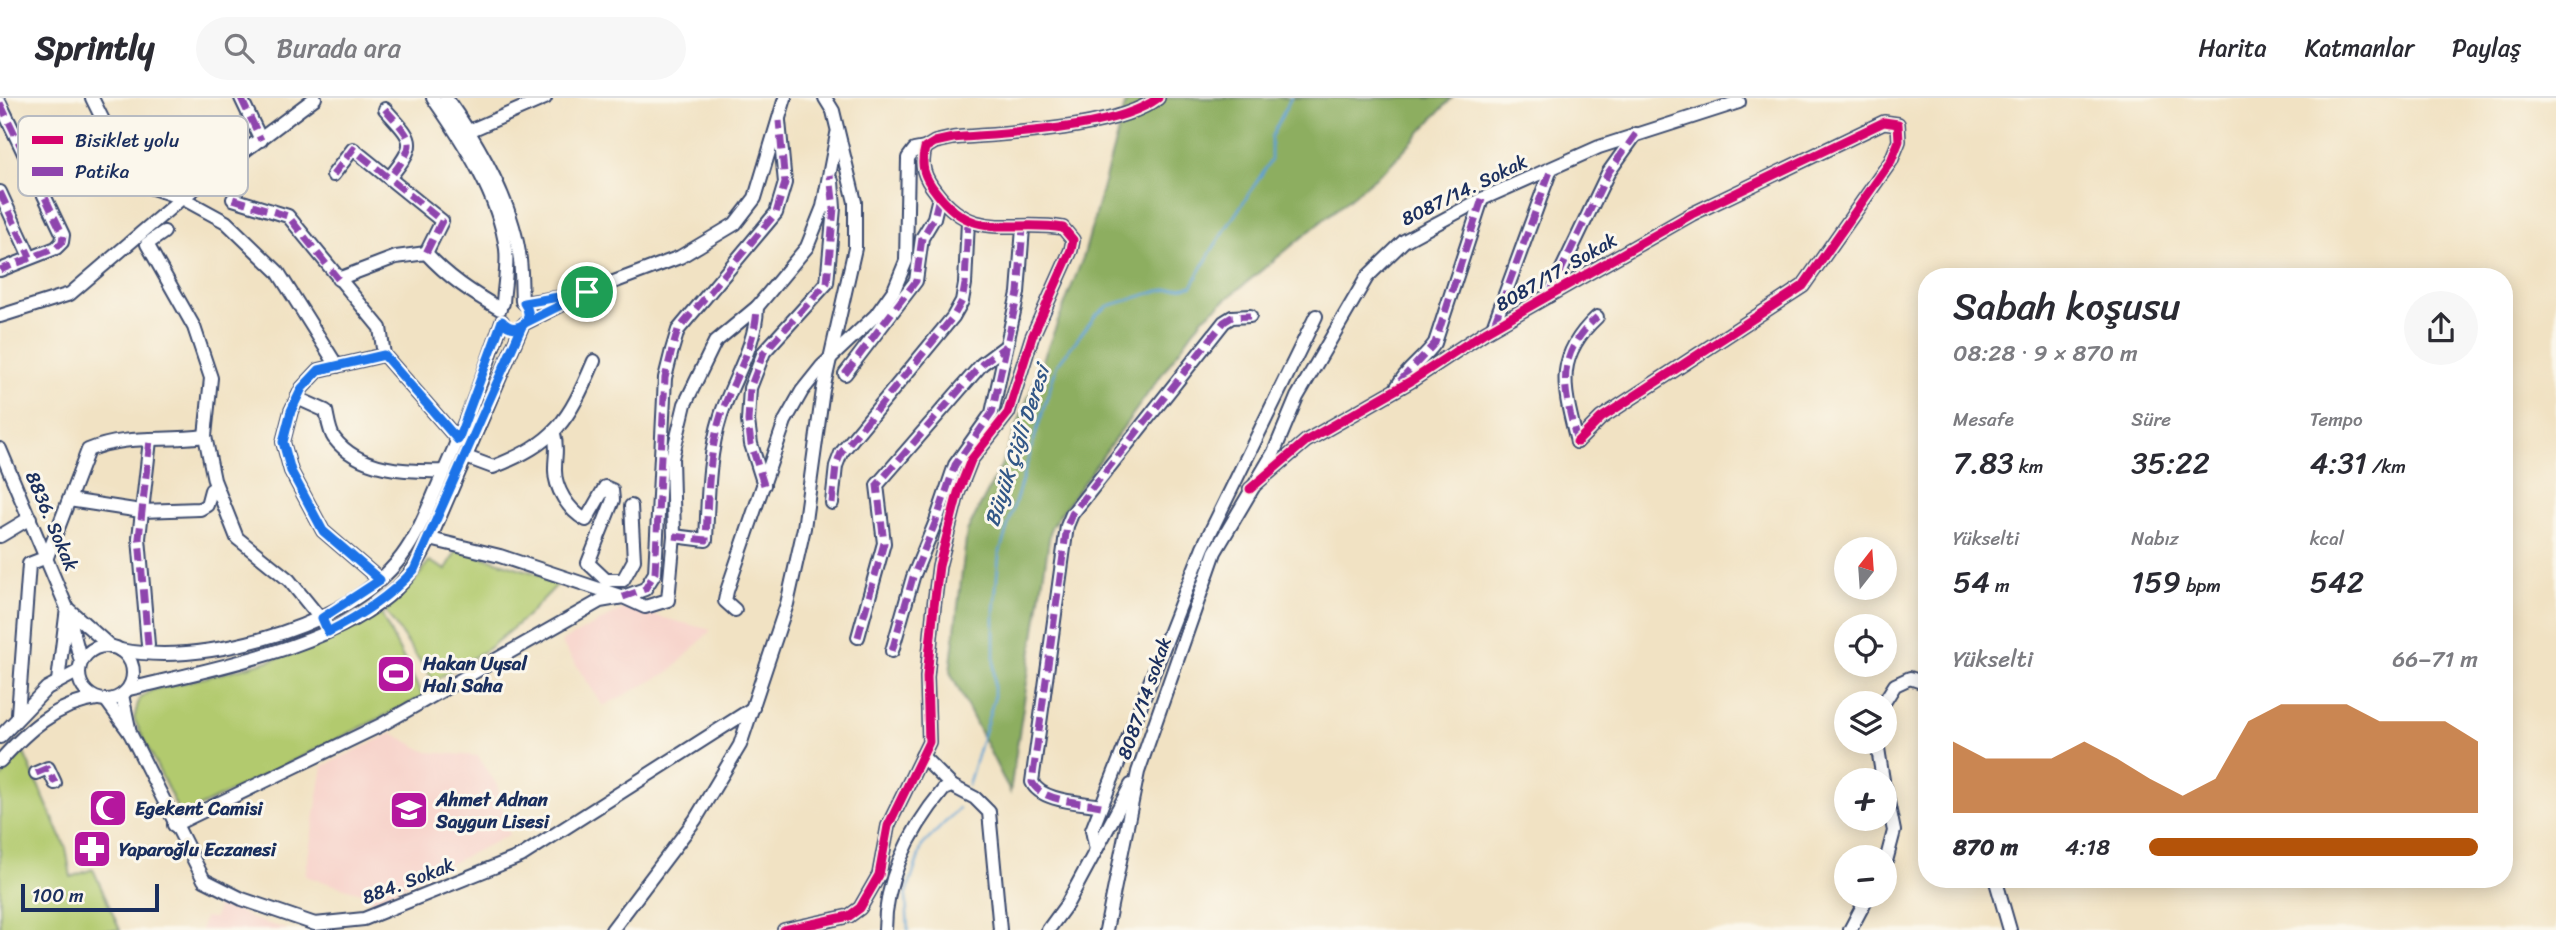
<!DOCTYPE html>
<html lang="tr">
<meta charset="utf-8">
<style>
:root{--surface:#fff;--page:#f7f7f7;--text:#2b2b33;--muted:#7c7c81;--line:#e1e1e2;--accent:#b45309}
body{margin:0;font-family:Sriracha,sans-serif;background:var(--page);color:var(--text);height:100vh;display:flex;flex-direction:column;font-size:26px;white-space:nowrap}
*{box-sizing:border-box;margin:0}
p{font-size:23px;color:var(--muted)}
.icon{flex:none;width:38px;height:38px;fill:none;stroke:currentColor;stroke-width:2;stroke-linecap:round;stroke-linejoin:round}
.map{position:relative;flex:1;overflow:hidden}
.sheet{position:absolute;left:1918px;top:170px;width:595px;height:620px;display:flex;flex-direction:column;background:var(--surface);border-radius:28px;box-shadow:0 4px 18px #0003}
.sheet>*{flex:none}
.needle{width:46px;rotate:17deg}
.tools{position:absolute;left:1834px;top:439px;display:grid;gap:14px}
.tools a{display:grid;place-items:center;width:63px;height:63px;border-radius:50%;background:var(--surface);box-shadow:0 4px 18px #0003;font-size:35px}
.scale{position:absolute;left:21px;bottom:18px;width:138px;box-sizing:border-box;padding-left:7px;border:4px solid #1b2f5e;border-top:0;font-size:19px;line-height:24px;white-space:nowrap;color:#1b2f5e;-webkit-text-stroke:5px #fbf7ec;paint-order:stroke}
.pin{position:absolute;display:grid;place-items:center;width:60px;height:60px;color:#fff;margin:-30px;border:4px solid #fff;border-radius:50%;box-shadow:0 2px 7px #0007}
.round{display:grid;place-items:center;flex:none;width:74px;height:74px;border-radius:37px;background:var(--page)}
.headline{display:flex;align-items:center;justify-content:space-between;height:119px;padding:0 35px}
h1{font-size:38px;font-weight:600;line-height:52px}
.stats{display:grid;grid-template-columns:repeat(3,1fr);gap:10px;height:119px;padding:7px 35px}
.stats div{display:grid;align-content:center}
.stats b{font-size:30px;font-weight:600}
.stats small{font-size:19px;font-weight:400}
.stats p{font-size:19px}
.chart{height:196px;padding:14px 35px}
.chart p{display:flex;justify-content:space-between}
.chart svg{width:100%;height:126px;margin-top:7px;fill:var(--accent);opacity:.7}
ul{padding:0 35px;list-style:none;font-size:23px}
li{display:grid;grid-template-columns:112px 84px 1fr;align-items:center;height:52px}
li i{height:18px;border-radius:9px;background:var(--accent)}
header{display:flex;align-items:center;gap:42px;box-sizing:border-box;height:98px;padding:0 35px;background:var(--surface);border-bottom:2px solid var(--line)}
header strong{font-size:33px}
nav{display:flex;gap:38px;margin-inline-start:auto;font-size:24px}
.search{width:490px;height:63px;background:var(--page);display:flex;align-items:center;gap:18px;box-sizing:border-box;padding:0 24px;border-radius:38px;color:var(--muted);font-size:26px}
.map>svg:first-child{display:block}
.built{fill:#f7d1c9}
.green{fill:#b2ca6e;stroke:#667c66;stroke-width:2}
.forest{fill:#8dae61;stroke:#546e60;stroke-width:2}
.lines{fill:none;stroke-linecap:round;stroke-linejoin:round}
.stream{stroke:#5ea0d2;stroke-width:2.5}
.minor-casing{stroke:#3b4a6d;stroke-width:16}
.minor{stroke:#fff;stroke-width:12}
.quiet{stroke:#8e44ad;stroke-width:7;stroke-dasharray:14 7;stroke-linecap:butt}
.cycleway-casing{stroke:#fbf7ec;stroke-width:13}
.cycleway{stroke:#d6006c;stroke-width:9}
.route-casing{stroke:#fff;stroke-width:14}
.route{stroke:#1a73e8;stroke-width:9}
.labels{text-anchor:middle;dominant-baseline:central;stroke-width:6;stroke-linejoin:round;paint-order:stroke}
.street-label{font-size:19px;fill:#1b2f5e;stroke:#fbf7ec}
.poi-label{font-size:19px;font-weight:bold;fill:#1b2f5e;stroke:#fbf7ec;text-anchor:start}
.water-label{font-size:21px;font-style:italic;fill:#325787;stroke:#fbf7ec}
.key{fill:#fbf7ec;stroke:#b8bbc1;stroke-width:2}
.key-label{font-size:19px;fill:#1b2f5e}
</style>
<header>
<strong>Sprintly</strong>
<div class="search"><svg class="icon" aria-label="search" viewBox="0 0 24 24"><circle cx="10" cy="10" r="6"/><path d="M15 15l6 6"/></svg>Burada ara</div>
<nav><a>Harita</a><a>Katmanlar</a><a>Paylaş</a></nav>
</header>
<div class="map">
<svg width="2556" height="832" viewBox="0 0 2556 832">
<rect width="100%" height="100%" fill="#fbf7ec"/>
<filter id="ink" filterUnits="userSpaceOnUse"><feTurbulence type="fractalNoise" baseFrequency=".0143" numOctaves="2"/><feDisplacementMap in="SourceGraphic" scale="14" xChannelSelector="R" yChannelSelector="G"/><feConvolveMatrix kernelMatrix="1 2 1 2 8 2 1 2 1" color-interpolation-filters="sRGB"/></filter>
<filter id="wash" filterUnits="userSpaceOnUse"><feTurbulence type="fractalNoise" baseFrequency=".00686" numOctaves="4" result="noise"/><feDisplacementMap in="SourceGraphic" scale="28" xChannelSelector="R" yChannelSelector="G"/><feGaussianBlur stdDeviation="1.57" result="paint"/><feColorMatrix in="noise" values="0 0 0 0 0 0 0 0 0 0 0 0 0 0 0 0 0 1.4 0 .05"/><feComposite in="paint" operator="in"/></filter>
<g filter="url(#wash)">
<rect width="100%" height="100%" fill="#f1e2c3"/>
<g class="built">
<path d="M625,510L711,532L671,573L603,608L561,544Z"/>
<path d="M392,635L427,654L478,658L497,687L509,737L370,805L371,798L305,778L323,668Z"/>
<path d="M218,806L233,810L252,821L290,832H201L204,819L215,820Z"/>
</g>
<g class="green">
<path d="M457,451L561,483L526,519L489,550L434,583L385,513L412,487L429,463L446,472Z"/>
<path d="M379,512L423,599L181,718L134,621L139,601L152,592C229,574 313,558 379,512Z"/>
<path d="M23,653L66,750L71,779L93,771L120,832H0V681Z"/>
</g>
<path class="forest" d="M1127,0H1452L1388,69L1202,221L1051,429L1010,694L950,574L967,433L1001,368L1084,157Z"/>
<g class="lines">
<g class="stream">
<path d="M968,687L994,601V513L999,457L1057,267L1096,217L1108,208L1158,193L1192,188L1212,152L1271,62V39L1291,0"/>
<path d="M908,832L906,798L922,748L959,710"/>
</g>
</g>
</g>
<g filter="url(#ink)">
<g class="lines">
<g class="minor-casing">
<g id="minor">
<path d="M92,0L123,63L143,87L182,100L226,124L278,174L337,268"/>
<path d="M241,0L261,42"/>
<path d="M433,0C463,43 499,98 506,151C508,168 504,188 503,205"/>
<path d="M446,0C478,45 510,99 519,155C522,170 521,187 522,203"/>
<path d="M0,5L63,137L62,144L56,150L0,172"/>
<path d="M385,11C413,43 419,43 390,79"/>
<path d="M462,36L545,0"/>
<path d="M333,77L353,51L442,123L426,155"/>
<path d="M0,94L30,159"/>
<path d="M233,101L288,118L380,230L384,257L458,342"/>
<path d="M164,134L147,146L194,229L211,280L205,338L214,382L237,440L289,482L324,525"/>
<path d="M338,181L396,159L426,155C448,179 472,195 500,211"/>
<path d="M1549,198L1608,75L1636,36"/>
<path d="M524,205L570,198"/>
<path d="M0,218L70,196L182,100L315,0"/>
<path d="M525,225L587,194L680,159L735,126L755,100L785,0"/>
<path d="M1493,229L1551,71"/>
<path d="M845,276L916,183L922,140L934,120L939,99"/>
<path d="M1397,289C1406,271 1424,261 1435,245L1482,101"/>
<path d="M297,300L326,313C328,321 329,333 334,340C359,373 407,374 445,373"/>
<path d="M554,336C558,350 555,357 555,370C554,390 569,413 586,422L605,389L612,392L613,402L588,465L606,482H623L634,462L631,408"/>
<path d="M1577,344C1564,291 1553,260 1597,219"/>
<path d="M0,351L67,510L58,583"/>
<path d="M466,359L493,369C556,344 568,324 594,263"/>
<path d="M764,387L751,346L748,323L750,290L764,254L827,185L834,110L832,83"/>
<path d="M1250,391L1306,343L1411,283L1485,234L1692,116L1884,24L1898,26L1899,43L1891,63L1803,188L1601,320L1577,344"/>
<path d="M69,402L141,413L200,411L207,407L211,392L216,389"/>
<path d="M832,405L836,368L841,355L953,219L962,203L965,186L968,123"/>
<path d="M0,438L30,420"/>
<path d="M674,438L706,442C708,400 708,358 721,317C733,281 756,248 757,209"/>
<path d="M430,441L500,458L623,499L645,491L655,475L665,280L672,252L678,232L776,115L785,85L779,23"/>
<path d="M380,482L323,433L291,373L283,344L291,313L302,290L319,272L384,257"/>
<path d="M735,512L725,503L727,493L785,323L802,293L822,268L876,217L894,192L906,163L908,60L914,52L925,50"/>
<path d="M858,539L884,445L877,387L982,266L1006,248"/>
<path d="M148,547L139,440L150,342"/>
<circle cx="106" cy="575" r="27"/>
<path d="M120,552C167,561 215,554 262,541C312,527 370,501 402,458C417,438 426,415 436,392C461,337 483,280 502,223"/>
<path d="M892,553L913,479L936,423L955,367L992,315L1018,195L1023,130"/>
<path d="M81,564L67,510L111,549"/>
<path d="M129,591C209,571 337,549 397,490C412,476 421,459 430,441L522,228"/>
<path d="M122,597L130,635L204,782L242,801L315,826L364,821L521,758L753,610"/>
<path d="M106,602L130,635"/>
<path d="M1883,606L1895,587L1910,580L1927,586"/>
<path d="M18,616L29,466L47,459L88,352C126,336 165,344 205,338"/>
<path d="M0,639L47,590L79,573"/>
<path d="M1877,644L1883,682"/>
<path d="M922,658L952,688"/>
<path d="M0,663C27,633 56,606 97,601"/>
<path d="M36,675L48,670L55,685"/>
<path d="M1885,689L1894,733L1885,767"/>
<path d="M1101,708C1082,704 1041,704 1032,684L1067,428L1072,416L1224,224L1232,219L1250,218"/>
<path d="M174,727L381,627L600,503L623,499L645,509L668,502L674,438L672,360L685,306L715,244L757,209L807,149L823,109L837,36"/>
<path d="M1096,752L1092,732L1203,449L1316,218"/>
<path d="M1995,780L2010,832"/>
<path d="M612,832L695,722L740,647L787,506L804,430L823,292L855,150V104L833,13L825,0"/>
<path d="M784,832L849,818L860,810L879,777L888,728L929,644L927,579L934,508L939,468L958,395L971,362L1008,315L1032,239L1071,152L1073,142L1063,130C1012,121 974,145 936,94C924,79 920,68 925,50L935,44L953,40C1008,35 1115,32 1158,0"/>
<path d="M885,832C885,779 911,731 944,691L952,688L975,700L989,714L1000,832"/>
<path d="M1048,832L1067,806L1131,687"/>
<path d="M1106,832L1138,674L1215,454L1274,354L1297,299L1367,179L1404,143L1482,101L1599,49L1739,4"/>
<path d="M1850,832L1868,798"/>
</g>
</g>
<use href="#minor" class="minor"/>
<g class="quiet">
<path d="M241,0L261,42"/>
<path d="M0,5L63,137L62,144L56,150L0,172"/>
<path d="M385,11C413,43 419,43 390,79"/>
<path d="M333,77L353,51L442,123L426,155"/>
<path d="M0,94L30,159"/>
<path d="M233,101L288,118L338,181"/>
<path d="M1550,195L1608,75L1636,36"/>
<path d="M1494,226L1551,71"/>
<path d="M845,276L916,183L922,140L934,120L939,99"/>
<path d="M1400,283L1435,245L1482,101"/>
<path d="M1577,344C1564,291 1553,260 1597,219"/>
<path d="M764,387L751,346L748,323L750,290L764,254L827,185L834,110L830,77"/>
<path d="M832,405L836,368L841,355L953,219L962,203L965,186L968,123"/>
<path d="M674,438L706,442C708,400 708,358 721,317C733,281 756,248 757,209"/>
<path d="M623,499L645,491L655,475L665,280L672,252L678,232L776,115L785,85L779,23"/>
<path d="M858,539L884,445L877,387L982,266L1006,248"/>
<path d="M148,547L139,440L150,342"/>
<path d="M892,553L913,479L936,423L955,367L992,315L1018,195L1023,130"/>
<path d="M36,675L48,670L55,685"/>
<path d="M1101,708C1082,704 1041,704 1032,684L1067,428L1072,416L1224,224L1232,219L1250,218"/>
</g>
<g class="cycleway-casing">
<g id="cycleway">
<path d="M1250,391L1306,343L1411,283L1485,234L1692,116L1884,24L1898,26L1899,43L1891,63L1803,188L1601,320L1577,344"/>
<path d="M784,832L849,818L860,810L879,777L888,728L929,644L927,579L934,508L939,468L958,395L971,362L1008,315L1032,239L1071,152L1073,142L1063,130C1012,121 974,145 936,94C924,79 920,68 925,50L935,44L953,40C1008,35 1115,32 1158,0"/>
</g>
</g>
<use href="#cycleway" class="cycleway"/>
</g>
</g>
<g class="lines" filter="url(#ink)">
<g class="route-casing">
<path id="route" d="M587,194L525,225C517,232 509,231 502,223L458,342L384,257L319,272L302,290L291,313L283,344L291,373L323,433L380,482L322,520L328,534C361,517 389,499 414,472L522,228C530,221 530,213 524,205L587,194"/>
</g>
<use href="#route" class="route"/>
</g>
<defs>
<g id="stadium-square" transform="scale(2.0125)"><rect x="-9" y="-9" width="18" height="18" rx="4" fill="#b5179e" stroke="#fbf7ec"/><path d="M0-5a6.5 5 0 1 0 0 10a6.5 5 0 1 0 0-10ZM-3.5-1.8h7v3.6h-7Z" fill="#fff"/></g>
<g id="mosque-square" transform="scale(2.0125)"><rect x="-9" y="-9" width="18" height="18" rx="4" fill="#b5179e" stroke="#fbf7ec"/><path d="M3.5-4.9A6 6 0 1 0 3.5 4.9A5 5 0 1 1 3.5-4.9Z" fill="#fff"/></g>
<g id="school-square" transform="scale(2.0125)"><rect x="-9" y="-9" width="18" height="18" rx="4" fill="#b5179e" stroke="#fbf7ec"/><path d="M0-5L7-2L0 1L-7-2ZM-4 1L0 2.5L4 1V4Q0 6-4 4Z" fill="#fff"/></g>
<g id="pharmacy-square" transform="scale(2.0125)"><rect x="-9" y="-9" width="18" height="18" rx="4" fill="#b5179e" stroke="#fbf7ec"/><path d="M-2-6h4v4h4v4h-4v4h-4v-4h-4v-4h4Z" fill="#fff"/></g>
</defs>
<g fill-rule="evenodd">
<use href="#stadium-square" x="396" y="576"/>
<use href="#mosque-square" x="108" y="710"/>
<use href="#school-square" x="409" y="712"/>
<use href="#pharmacy-square" x="92" y="751"/>
</g>
<g class="labels">
<g class="street-label">
<text transform="translate(1464 92) rotate(-26)">8087/14. Sokak</text>
<text transform="translate(1556 174) rotate(-30)">8087/17. Sokak</text>
<text transform="translate(52 423) rotate(67)">8836. Sokak</text>
<text transform="translate(1144 600) rotate(-71)">8087/14 sokak</text>
<text transform="translate(408 783) rotate(-21)">884. Sokak</text>
</g>
<g class="poi-label">
<text x="423" y="565">Hakan Uysal<tspan x="423" dy="22">Halı Saha</tspan></text>
<text x="436" y="701">Ahmet Adnan<tspan x="436" dy="22">Saygun Lisesi</tspan></text>
<text x="135" y="710">Egekent Camisi</text>
<text x="119" y="751">Yaparoğlu Eczanesi</text>
</g>
<g class="water-label">
<text transform="translate(1017 348) rotate(-72)">Büyük Çiğli Deresi</text>
</g>
</g>
<rect x="18" y="18" width="230" height="80" rx="10" class="key"/>
<rect x="32" y="38" width="31" height="8" fill="#d6006c"/>
<rect x="32" y="69" width="31" height="9" fill="#8e44ad"/>
<g class="key-label">
<text x="75" y="49">Bisiklet yolu</text>
<text x="75" y="80">Patika</text>
</g>
</svg>
<div class="tools">
<a><svg class="needle" viewBox="-14 -14 28 28"><path d="M0-13l5 13h-10z" fill="#e53935"/><path d="M0 13l5-13h-10z" fill="#7c7c81"/></svg></a>
<a><svg class="icon" aria-label="locate" viewBox="0 0 24 24"><circle cx="12" cy="12" r="6"/><path d="M12 2v4M12 18v4M2 12h4M18 12h4"/></svg></a>
<a><svg class="icon" aria-label="layers" viewBox="0 0 24 24"><path d="M12 4l9 5-9 5-9-5zM3 14l9 5 9-5"/></svg></a>
<a>+</a>
<a>−</a>
</div>
<div class="scale">100 m</div>
<div class="pin" style="left:587px;top:194px;background:#1e9e55"><svg class="icon" aria-label="arrive" viewBox="0 0 24 24"><path d="M6 21V4h12l-3 4 3 4H6"/></svg></div>
<section class="sheet">
<div class="headline"><div><h1>Sabah koşusu</h1><p>08:28 · 9 × 870 m</p></div><a class="round"><svg class="icon" aria-label="share" viewBox="0 0 24 24"><path d="M12 15V3M7 8l5-5 5 5M5 13v7h14v-7"/></svg></a></div>
<div class="stats">
<div><p>Mesafe</p><b>7.83<small> km</small></b></div>
<div><p>Süre</p><b>35:22</b></div>
<div><p>Tempo</p><b>4:31<small> /km</small></b></div>
</div>
<div class="stats">
<div><p>Yükselti</p><b>54<small> m</small></b></div>
<div><p>Nabız</p><b>159<small> bpm</small></b></div>
<div><p>kcal</p><b>542</b></div>
</div>
<div class="chart"><p><span>Yükselti</span>66–71 m</p>
<svg viewBox="0 0 160 44" preserveAspectRatio="none"><path d="M0 44V19L10 25L20 25L30 25L40 19L50 25L60 32L70 38L80 32L90 12L100 6L110 6L120 6L130 12L140 12L150 12L160 19V44z"/></svg>
</div>
<ul>
<li><b>870 m</b>4:18<i style="width:100%"></i></li>
</ul>
</section>
</div>
